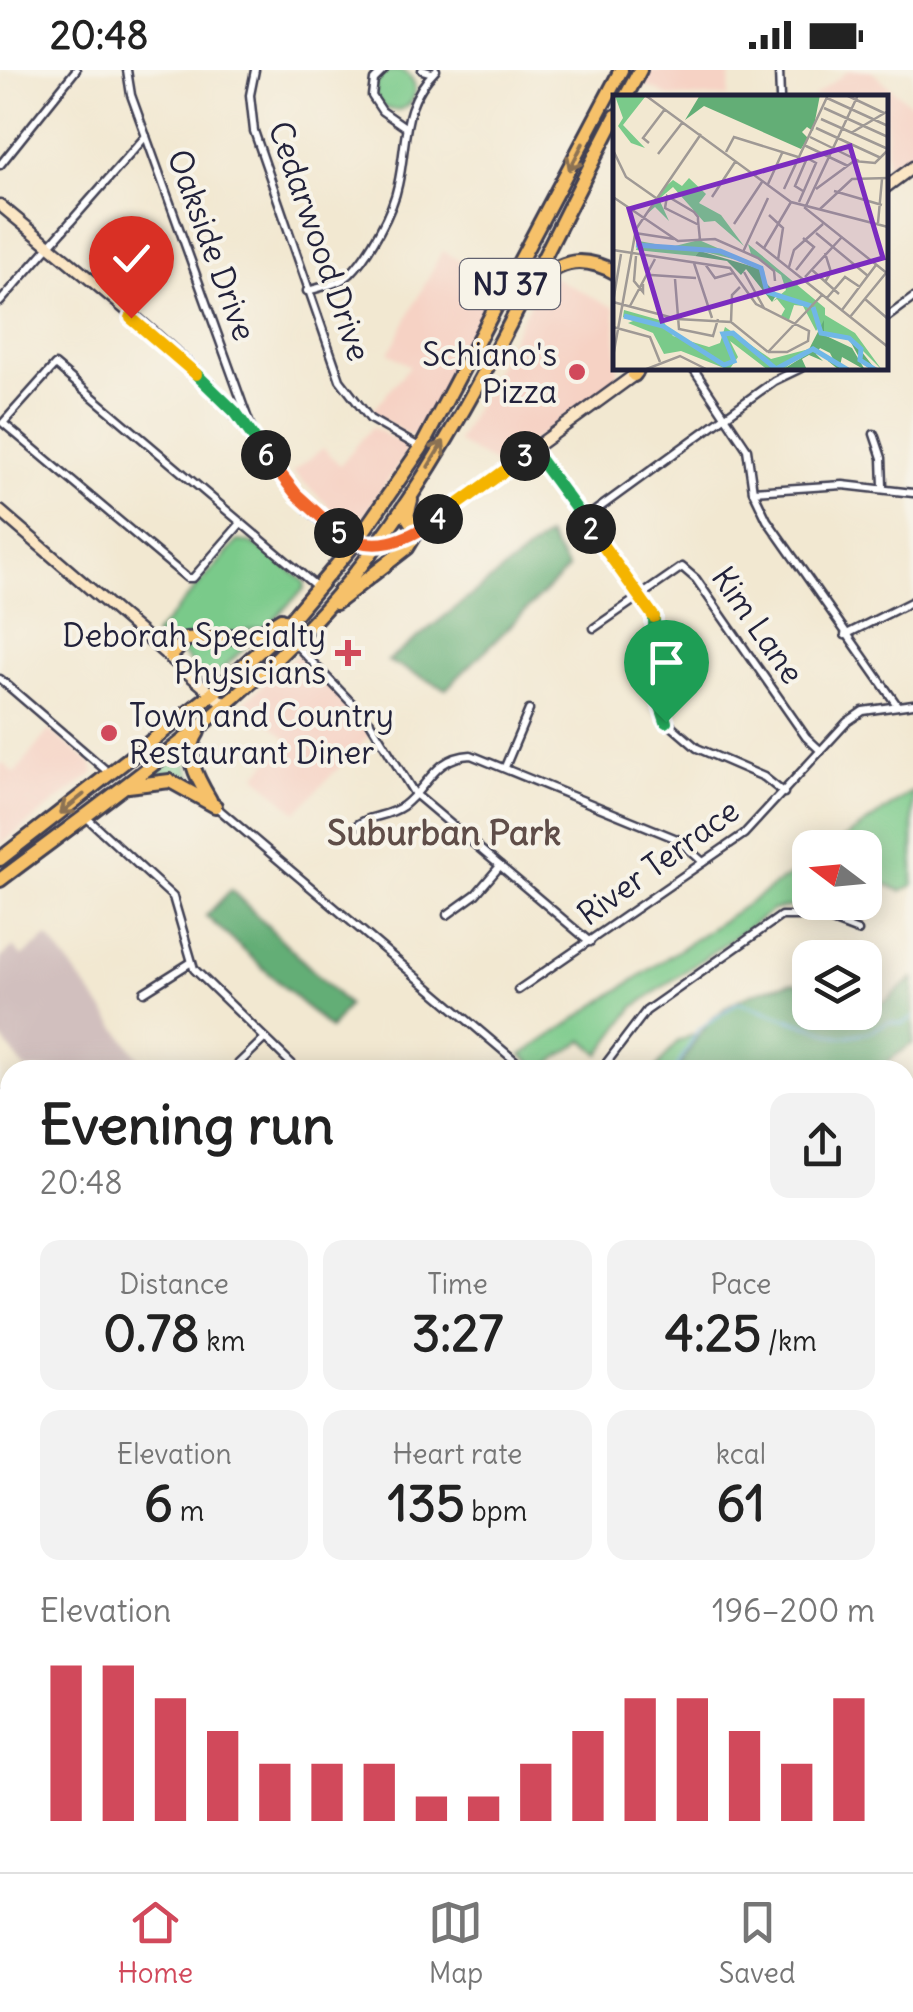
<!DOCTYPE html>
<meta charset="utf-8">
<style>
:root{--surface:#fff;--page:#f2f2f2;--text:#222;--muted:#767676;--line:#e0e0e0;--accent:#d1495b}
body{margin:0;font-family:Delius,sans-serif;background:var(--page);color:var(--text);height:100vh;display:flex;flex-direction:column;font-size:38px;white-space:nowrap}
*{box-sizing:border-box;margin:0}
p{font-size:32px;color:var(--muted)}
.icon{flex:none;width:55px;height:55px;fill:none;stroke:currentColor;stroke-width:2;stroke-linecap:round;stroke-linejoin:round}
.map{position:relative;flex:1;overflow:hidden}
.details{position:absolute;left:0px;top:990px;width:915px;height:812px;display:flex;flex-direction:column;background:var(--surface);border-radius:30px 30px 0 0;box-shadow:0 5px 25px #0003}
.details>*{flex:none}
.needle{width:65px;rotate:286deg}
.tools{position:absolute;left:792px;top:760px;display:grid;gap:20px}
.tools a{display:grid;place-items:center;width:90px;height:90px;border-radius:20px;background:var(--surface);box-shadow:0 5px 25px #0003;font-size:50px}
.pin{position:absolute;display:grid;place-items:center;width:85px;height:85px;color:#fff;margin:-102px -42px;border-radius:50% 50% 50% 0;rotate:-45deg;box-shadow:0 0 10px #0007}
.pin .icon{rotate:45deg}
.km{position:absolute;width:50px;height:50px;margin:-25px;border-radius:50%;background:#222;color:#fff;font-size:28px;line-height:50px;text-align:center}
.round{display:grid;place-items:center;flex:none;width:105px;height:105px;border-radius:20px;background:var(--page)}
.summary{display:flex;align-items:center;justify-content:space-between;height:170px;padding:0 40px}
h1{font-size:55px;font-weight:700;line-height:75px}
.metrics{display:grid;grid-template-columns:repeat(3,1fr);gap:15px;height:170px;padding:10px 40px}
.metrics div{display:grid;align-content:center;border-radius:20px;background:var(--page);text-align:center}
.metrics b{font-size:50px;font-weight:700}
.metrics small{font-size:28px;font-weight:400}
.metrics p{font-size:28px}
.chart{height:280px;padding:20px 40px}
.chart p{display:flex;justify-content:space-between}
.chart svg{width:100%;height:180px;margin-top:10px;stroke:var(--accent);stroke-width:6}
.status{display:flex;justify-content:space-between;align-items:center;height:70px;padding:0 50px;background:var(--surface);direction:ltr}
.status svg{height:28px;fill:currentColor}
.tabs{display:flex;justify-content:space-around;align-items:center;height:140px;border-top:2px solid var(--line);background:var(--surface);font-size:28px;color:var(--muted)}
.tabs a{display:grid;justify-items:center;gap:5px}
.tabs .active{color:var(--accent)}
.map>svg:first-child{display:block}
.built{fill:#f6d2c4}
.industrial{fill:#d1bfbe}
.green{fill:#7aca8a;stroke:#4e7662;stroke-width:2.5}
.forest{fill:#63ae76;stroke:#426858;stroke-width:2.5}
.lines{fill:none;stroke-linecap:round;stroke-linejoin:round}
.stream{stroke:#70b7e7;stroke-width:2.5}
.street-casing{stroke:#414052;stroke-width:11}
.secondary-casing{stroke:#414052;stroke-width:15}
.highway-casing{stroke:#414052;stroke-width:18}
.street{stroke:#fff;stroke-width:6}
.secondary{stroke:#fbe6c4;stroke-width:10}
.highway{stroke:#f6c16b;stroke-width:12}
.oneway{stroke:#8c7253}
.split-1-casing{stroke:#fff;stroke-width:20}
.split-2-casing{stroke:#fff;stroke-width:20}
.split-3-casing{stroke:#fff;stroke-width:20}
.split-4-casing{stroke:#fff;stroke-width:20}
.split-5-casing{stroke:#fff;stroke-width:20}
.split-6-casing{stroke:#fff;stroke-width:20}
.split-7-casing{stroke:#fff;stroke-width:20}
.split-8-casing{stroke:#fff;stroke-width:20}
.split-1{stroke:#22a559;stroke-width:12}
.split-2{stroke:#f5b400;stroke-width:12}
.split-3{stroke:#22a559;stroke-width:12}
.split-4{stroke:#f5b400;stroke-width:12}
.split-5{stroke:#f0652b;stroke-width:12}
.split-6{stroke:#f0652b;stroke-width:12}
.split-7{stroke:#22a559;stroke-width:12}
.split-8{stroke:#f5b400;stroke-width:12}
.poi-dot{fill:#d1495b;stroke:#f7f3e8;stroke-width:4}
.labels{text-anchor:middle;dominant-baseline:central;stroke-width:8;stroke-linejoin:round;paint-order:stroke}
.shield{fill:#f7f3e8;stroke:#62616f;stroke-width:2.5}
.shield-label{font-size:30px;font-weight:bold;fill:#22223b}
.street-label{font-size:32px;fill:#22223b;stroke:#f7f3e8}
.poi-label{font-size:32px;fill:#22223b;stroke:#f7f3e8;text-anchor:end}
.neighbourhood-label{font-size:35px;font-weight:bold;fill:#5f4d48;stroke:#f7f3e8}
.inset-river{fill:none;stroke:#70b7e7;stroke-width:5}
.inset-road{fill:none;stroke:#9f9995;stroke-width:2.5}
.view{fill:#7b2cbf;fill-opacity:0.15;stroke:#7b2cbf;stroke-width:5}
.inset-edge{fill:none;stroke:#22223b;stroke-width:5}
</style>
<div class="status"><b>20:48</b><svg viewBox="0 0 49 12"><path d="M0 12V9h3v3zM5 12V6h3v6zM10 12V3h3v9zM15 12V0h3v12zM26 1h20v11H26zM47 4h2v5h-2z"/></svg></div>
<div class="map">
<svg width="913" height="1802" viewBox="0 0 913 1802">
<rect width="100%" height="100%" fill="#f7f3e8"/>
<filter id="ink" filterUnits="userSpaceOnUse"><feTurbulence type="fractalNoise" baseFrequency=".01" numOctaves="2"/><feDisplacementMap in="SourceGraphic" scale="20" xChannelSelector="R" yChannelSelector="G"/><feConvolveMatrix kernelMatrix="1 2 1 2 8 2 1 2 1" color-interpolation-filters="sRGB"/></filter>
<filter id="wash" filterUnits="userSpaceOnUse"><feTurbulence type="fractalNoise" baseFrequency=".0048" numOctaves="4" result="noise"/><feDisplacementMap in="SourceGraphic" scale="40" xChannelSelector="R" yChannelSelector="G"/><feGaussianBlur stdDeviation="2.25" result="paint"/><feColorMatrix in="noise" values="0 0 0 0 0 0 0 0 0 0 0 0 0 0 0 0 0 1.4 0 .05"/><feComposite in="paint" operator="in"/></filter>
<g filter="url(#wash)">
<rect width="100%" height="100%" fill="#f2e8d1"/>
<g class="built">
<path d="M650,0H731L728,27H670L643,14Z"/>
<path d="M849,0H870L913,36V88L886,108V28L813,27Z"/>
<path d="M442,181L500,213L419,364L410,366L370,343L410,296L389,283Z"/>
<path d="M549,205L615,238L618,308L499,396L457,372L539,216Z"/>
<path d="M372,357L405,375L406,384L359,453L350,456L293,402L323,378L340,395Z"/>
<path d="M298,584L366,653L370,665L296,742L256,705L289,671L245,631Z"/>
<path d="M49,660L92,694L94,703L0,775V691L15,704Z"/>
</g>
<path class="industrial" d="M48,867L78,906L148,1000H26L0,966V889L14,877L22,887Z"/>
<g class="green">
<circle cx="395" cy="20" r="20"/>
<path d="M238,471C258,470 289,499 305,512L304,519L266,557L165,574L154,565Z"/>
<path d="M251,571L210,612L181,583L184,575Z"/>
<path d="M183,682L195,715L194,717L156,703Z"/>
<path d="M913,721V815L901,821L865,805V778L832,777Z"/>
<path d="M810,792L802,835L773,840L634,937L600,984L584,970L540,1000L522,985Z"/>
<path d="M697,963L679,1000H655L677,972Z"/>
<path d="M10,1222V1364L0,1371V1230Z"/>
<path d="M0,1563L10,1566V1611L0,1598Z"/>
<path d="M264,1793V1792L339,1793L336,1802H262Z"/>
</g>
<g class="forest">
<path d="M547,466L568,499L446,619L388,591Z"/>
<path d="M231,820L348,935L330,959L206,846Z"/>
<path d="M913,908V973L876,1000H679C706,943 734,923 795,912L810,921V942H865V936L886,931Z"/>
</g>
<g class="lines">
<g class="stream">
<path d="M675,1000L698,960L738,932L841,967L869,962L888,952L903,954L913,947"/>
<path d="M283,1802L284,1792"/>
</g>
</g>
</g>
<g filter="url(#ink)">
<g class="lines">
<g class="street-casing">
<g id="street">
<path d="M127,0L131,25L252,360"/>
<path d="M255,0L250,25L254,61L340,310L370,349L421,378"/>
<path d="M384,0L374,10L372,26L382,41L405,57"/>
<path d="M422,0L432,3"/>
<path d="M779,0L780,28"/>
<path d="M0,95L76,0"/>
<path d="M307,221C321,217 339,214 350,204C369,185 393,141 398,115C408,71 400,36 436,0"/>
<path d="M0,232L146,66"/>
<path d="M886,248L913,228"/>
<path d="M693,298L747,379L753,421L767,450L897,635"/>
<path d="M874,364L882,388L883,416"/>
<path d="M533,380L654,548L655,618L667,652L697,678L764,707L784,723"/>
<path d="M753,421L843,415L913,423"/>
<path d="M584,449L774,311L801,298"/>
<path d="M241,453L193,508H187L3,353L55,295L317,517"/>
<path d="M594,558L682,497L696,509L806,667L821,681"/>
<path d="M845,565L913,531"/>
<path d="M294,573L370,652L414,723L590,872"/>
<path d="M0,609L108,702"/>
<path d="M505,697L529,640"/>
<path d="M215,736L526,1000"/>
<path d="M86,747L173,827L194,899L298,1000"/>
<path d="M347,764C367,742 383,750 403,736C429,716 434,687 471,685L677,769L703,792"/>
<path d="M447,845L476,824L500,796"/>
<path d="M518,920L744,764L847,652L863,641L913,634"/>
<path d="M144,922L190,893"/>
<path d="M232,1000L264,969"/>
<path d="M601,1000L646,941L781,846H819L858,861"/>
<path d="M0,1024L10,1032"/>
<path d="M905,1037L913,1031"/>
<path d="M905,1106L913,1103"/>
<path d="M905,1231L913,1233"/>
<path d="M905,1318H913"/>
<path d="M905,1422L908,1412"/>
<path d="M0,1431L10,1425"/>
<path d="M0,1503L10,1514"/>
<path d="M905,1669L913,1672"/>
<path d="M905,1726L913,1711"/>
<path d="M0,1768L10,1759"/>
<path d="M46,1792L56,1802"/>
<path d="M557,1792L565,1802"/>
<path d="M202,1802L208,1792"/>
<path d="M385,1802L389,1792"/>
<path d="M863,1802L868,1792"/>
</g>
</g>
<g class="secondary-casing">
<g id="secondary">
<path d="M886,117L913,97"/>
<path d="M0,135C72,195 149,255 215,321C260,366 287,430 342,465C367,482 398,474 422,460L637,303"/>
<path d="M0,441L225,635"/>
<path d="M0,1609L10,1622"/>
<path d="M0,1638L10,1650"/>
<path d="M144,1792L155,1802"/>
<path d="M166,1792L180,1802"/>
</g>
</g>
<g class="highway-casing">
<g id="highway">
<path d="M625,28L640,0"/>
<path d="M530,222C554,191 580,183 616,203"/>
<path d="M634,305L638,298"/>
<path d="M411,430L407,446L412,454L444,445"/>
<path d="M336,533L407,478L416,463"/>
<path d="M171,586L186,569L256,565L281,549"/>
<path d="M198,662C183,685 197,708 210,730"/>
<path d="M128,716L170,711L215,736"/>
<path d="M0,789L213,623L280,562L356,472L421,378L621,0"/>
<path d="M0,810C122,718 251,629 349,511C458,378 536,198 616,46"/>
</g>
</g>
<use href="#street" class="street"/>
<use href="#secondary" class="secondary"/>
<use href="#highway" class="highway"/>
</g>
<defs><path id="oneway-shaft" d="M-6 0H5M1.5-3L5.5 0L1.5 3" fill="none" stroke-width="1.6" stroke-linecap="round" stroke-linejoin="round" transform="scale(2.5)"/></defs>
<g class="oneway">
<use href="#oneway-shaft" transform="translate(576 87) rotate(117)"/>
<use href="#oneway-shaft" transform="translate(436 384) rotate(-59)"/>
<use href="#oneway-shaft" transform="translate(72 734) rotate(141)"/>
</g>
</g>
<g class="lines" filter="url(#ink)">
<g class="split-1-casing">
<path id="split-1" d="M654,547L655,618L666,652"/>
</g>
<g class="split-2-casing">
<path id="split-2" d="M591,459L654,547"/>
</g>
<g class="split-3-casing">
<path id="split-3" d="M525,386L533,380L591,459"/>
</g>
<g class="split-4-casing">
<path id="split-4" d="M438,449L525,386"/>
</g>
<g class="split-5-casing">
<path id="split-5" d="M339,463C374,485 407,470 438,449"/>
</g>
<g class="split-6-casing">
<path id="split-6" d="M266,385L296,424L339,463"/>
</g>
<g class="split-7-casing">
<path id="split-7" d="M196,304L236,343L266,385"/>
</g>
<g class="split-8-casing">
<path id="split-8" d="M131,248L196,304"/>
</g>
<use href="#split-1" class="split-1"/>
<use href="#split-2" class="split-2"/>
<use href="#split-3" class="split-3"/>
<use href="#split-4" class="split-4"/>
<use href="#split-5" class="split-5"/>
<use href="#split-6" class="split-6"/>
<use href="#split-7" class="split-7"/>
<use href="#split-8" class="split-8"/>
</g>
<g class="poi-dot">
<circle cx="577" cy="302" r="10"/>
<path d="M343 568h10v10h10v10h-10v10h-10v-10h-10v-10h10z"/>
<circle cx="109" cy="663" r="10"/>
</g>
<g class="labels">
<rect class="shield" x="460" y="189" width="100" height="50" rx="8"/>
<g class="shield-label">
<text x="510" y="214">NJ 37</text>
</g>
<g class="street-label">
<text transform="translate(320 171) rotate(71)">Cedarwood Drive</text>
<text transform="translate(212 175) rotate(70)">Oakside Drive</text>
<text transform="translate(758 555) rotate(55)">Kim Lane</text>
<text transform="translate(658 792) rotate(-36)">River Terrace</text>
</g>
<g class="poi-label">
<text x="557" y="284">Schiano's<tspan x="557" dy="37">Pizza</tspan></text>
<text x="326" y="565">Deborah Specialty<tspan x="326" dy="37">Physicians</tspan></text>
<text x="129" y="645" text-anchor="start">Town and Country<tspan x="129" dy="37">Restaurant Diner</tspan></text>
</g>
<g class="neighbourhood-label">
<text x="444" y="762">Suburban Park</text>
</g>
</g>
<g transform="translate(613 25)">
<rect width="275" height="275" fill="#f2e8d1"/>
<path d="M26,0L32,2L10,30L32,53L18,48L5,31L10,23L2,1ZM76,83L93,99L86,108L108,120L131,151L102,126L91,127L60,92L46,104L56,126L42,112L34,119L51,93L60,85L69,91ZM86,145L144,170L88,156L82,161L23,155L26,146L58,152ZM135,149L212,213V220L242,238L269,275L235,241L213,239L207,230L203,236L190,211L181,210L176,225L168,221L172,214L164,204L159,207L173,195L168,180L138,159ZM11,215L50,226L60,241L96,252L107,248L112,232L158,264L196,254L171,274L155,275L117,246L125,262L116,275L68,256L51,259L40,238L15,228L20,226L10,222Z" fill="#7aca8a"/>
<path d="M87,0H207L200,36L194,32L189,37L195,43L188,54L91,11L72,25ZM87,156L151,175L152,187L164,199L159,207L133,174L128,180L114,166L82,161ZM211,225V238L238,243L263,275L248,266L236,244L209,239L239,253L252,275L229,262L226,275L215,266H221L217,258L207,253L203,259L210,266L196,260L189,264L194,275H169L193,260Z" fill="#63ae76"/>
<path class="inset-river" d="M23,150L107,156L148,173L154,197L198,211M200,212L208,238L236,243L248,254L247,265L263,275M11,221L50,231L111,270L121,266L110,239L120,238L163,274L200,254L235,275"/>
<path class="inset-road" d="M32,0L178,107L275,132M233,0L271,18M245,0L192,113L275,179M214,3L275,31M211,13L275,42M208,24L275,54M203,33L268,63M238,38L275,16M197,42L246,66M36,48L30,43L52,14M191,50L235,71M0,55L13,82L43,103M113,57L121,42L185,62M45,59L69,28M155,89L170,56M171,94L215,0M203,94L241,66L262,68L275,55M221,96L269,110M0,102L65,146L102,144L145,163L161,176L162,186M99,102L122,67M186,107L203,68L194,63L182,91L190,96M206,115L239,84L275,83M156,120L170,133L165,165M265,128L269,84M121,129L149,87M86,130L52,113L54,101L81,117L85,122V125L87,145M22,138L61,144M203,138L255,181M143,147L275,252M151,153L178,107M0,155L117,173L143,209L196,236L195,246L174,257H155M130,157L155,103M23,161L21,186L30,197V189M81,168L99,223M92,169L102,183L120,178M176,172L181,155L210,129M198,174L226,199M183,175L201,152L190,143M131,177L151,213M38,180L83,183M192,182L228,143M62,184L66,234L100,241L105,224M212,187L218,177L212,158M213,204L232,182L247,192M252,204L275,224M0,207L64,224L118,227L155,257M0,207L8,159M17,211L42,164M229,215L263,170M237,222L273,178M118,227L119,200L127,192M0,232L37,242L47,267M155,257L209,200M0,262L23,134L88,39M31,275L67,261L95,275"/>
<path class="view" d="M237,51L270,163L49,226L16,114Z"/>
<rect width="275" height="275" class="inset-edge"/>
</g>
</svg>
<div class="tools">
<a><svg class="needle" viewBox="-14 -14 28 28"><path d="M0-13l5 13h-10z" fill="#e53935"/><path d="M0 13l5-13h-10z" fill="#767676"/></svg></a>
<a><svg class="icon" aria-label="layers" viewBox="0 0 24 24"><path d="M12 4l9 5-9 5-9-5zM3 14l9 5 9-5"/></svg></a>
</div>
<div class="pin" style="left:666px;top:652px;background:#1e9e55"><svg class="icon" aria-label="arrive" viewBox="0 0 24 24"><path d="M6 21V4h12l-3 4 3 4H6"/></svg></div>
<div class="pin" style="left:131px;top:248px;background:#d93025"><svg class="icon" aria-label="check" viewBox="0 0 24 24"><path d="M5 12l5 5 9-10"/></svg></div>
<b class="km" style="left:591px;top:459px">2</b>
<b class="km" style="left:525px;top:386px">3</b>
<b class="km" style="left:438px;top:449px">4</b>
<b class="km" style="left:339px;top:463px">5</b>
<b class="km" style="left:266px;top:385px">6</b>
<section class="details">
<div class="summary"><div><h1>Evening run</h1><p>20:48</p></div><a class="round"><svg class="icon" aria-label="share" viewBox="0 0 24 24"><path d="M12 15V3M7 8l5-5 5 5M5 13v7h14v-7"/></svg></a></div>
<div class="metrics">
<div><p>Distance</p><b>0.78<small> km</small></b></div>
<div><p>Time</p><b>3:27</b></div>
<div><p>Pace</p><b>4:25<small> /km</small></b></div>
</div>
<div class="metrics">
<div><p>Elevation</p><b>6<small> m</small></b></div>
<div><p>Heart rate</p><b>135<small> bpm</small></b></div>
<div><p>kcal</p><b>61</b></div>
</div>
<div class="chart"><p><span>Elevation</span>196–200 m</p>
<svg viewBox="0 0 160 44" preserveAspectRatio="none"><path d="M5 44V6M15 44V6M25 44V14M35 44V22M45 44V30M55 44V30M65 44V30M75 44V38M85 44V38M95 44V30M105 44V22M115 44V14M125 44V14M135 44V22M145 44V30M155 44V14"/></svg>
</div>
</section>
</div>
<nav class="tabs">
<a class="active"><svg class="icon" aria-label="home" viewBox="0 0 24 24"><path d="M3 11l9-7 9 7M6 9v11h12V9"/></svg>Home</a>
<a><svg class="icon" aria-label="map" viewBox="0 0 24 24"><path d="M3 6l6-2 6 2 6-2v14l-6 2-6-2-6 2zM9 4v14M15 6v14"/></svg>Map</a>
<a><svg class="icon" aria-label="saved" viewBox="0 0 24 24"><path d="M7 4h10v16l-5-4-5 4z"/></svg>Saved</a>
</nav>
